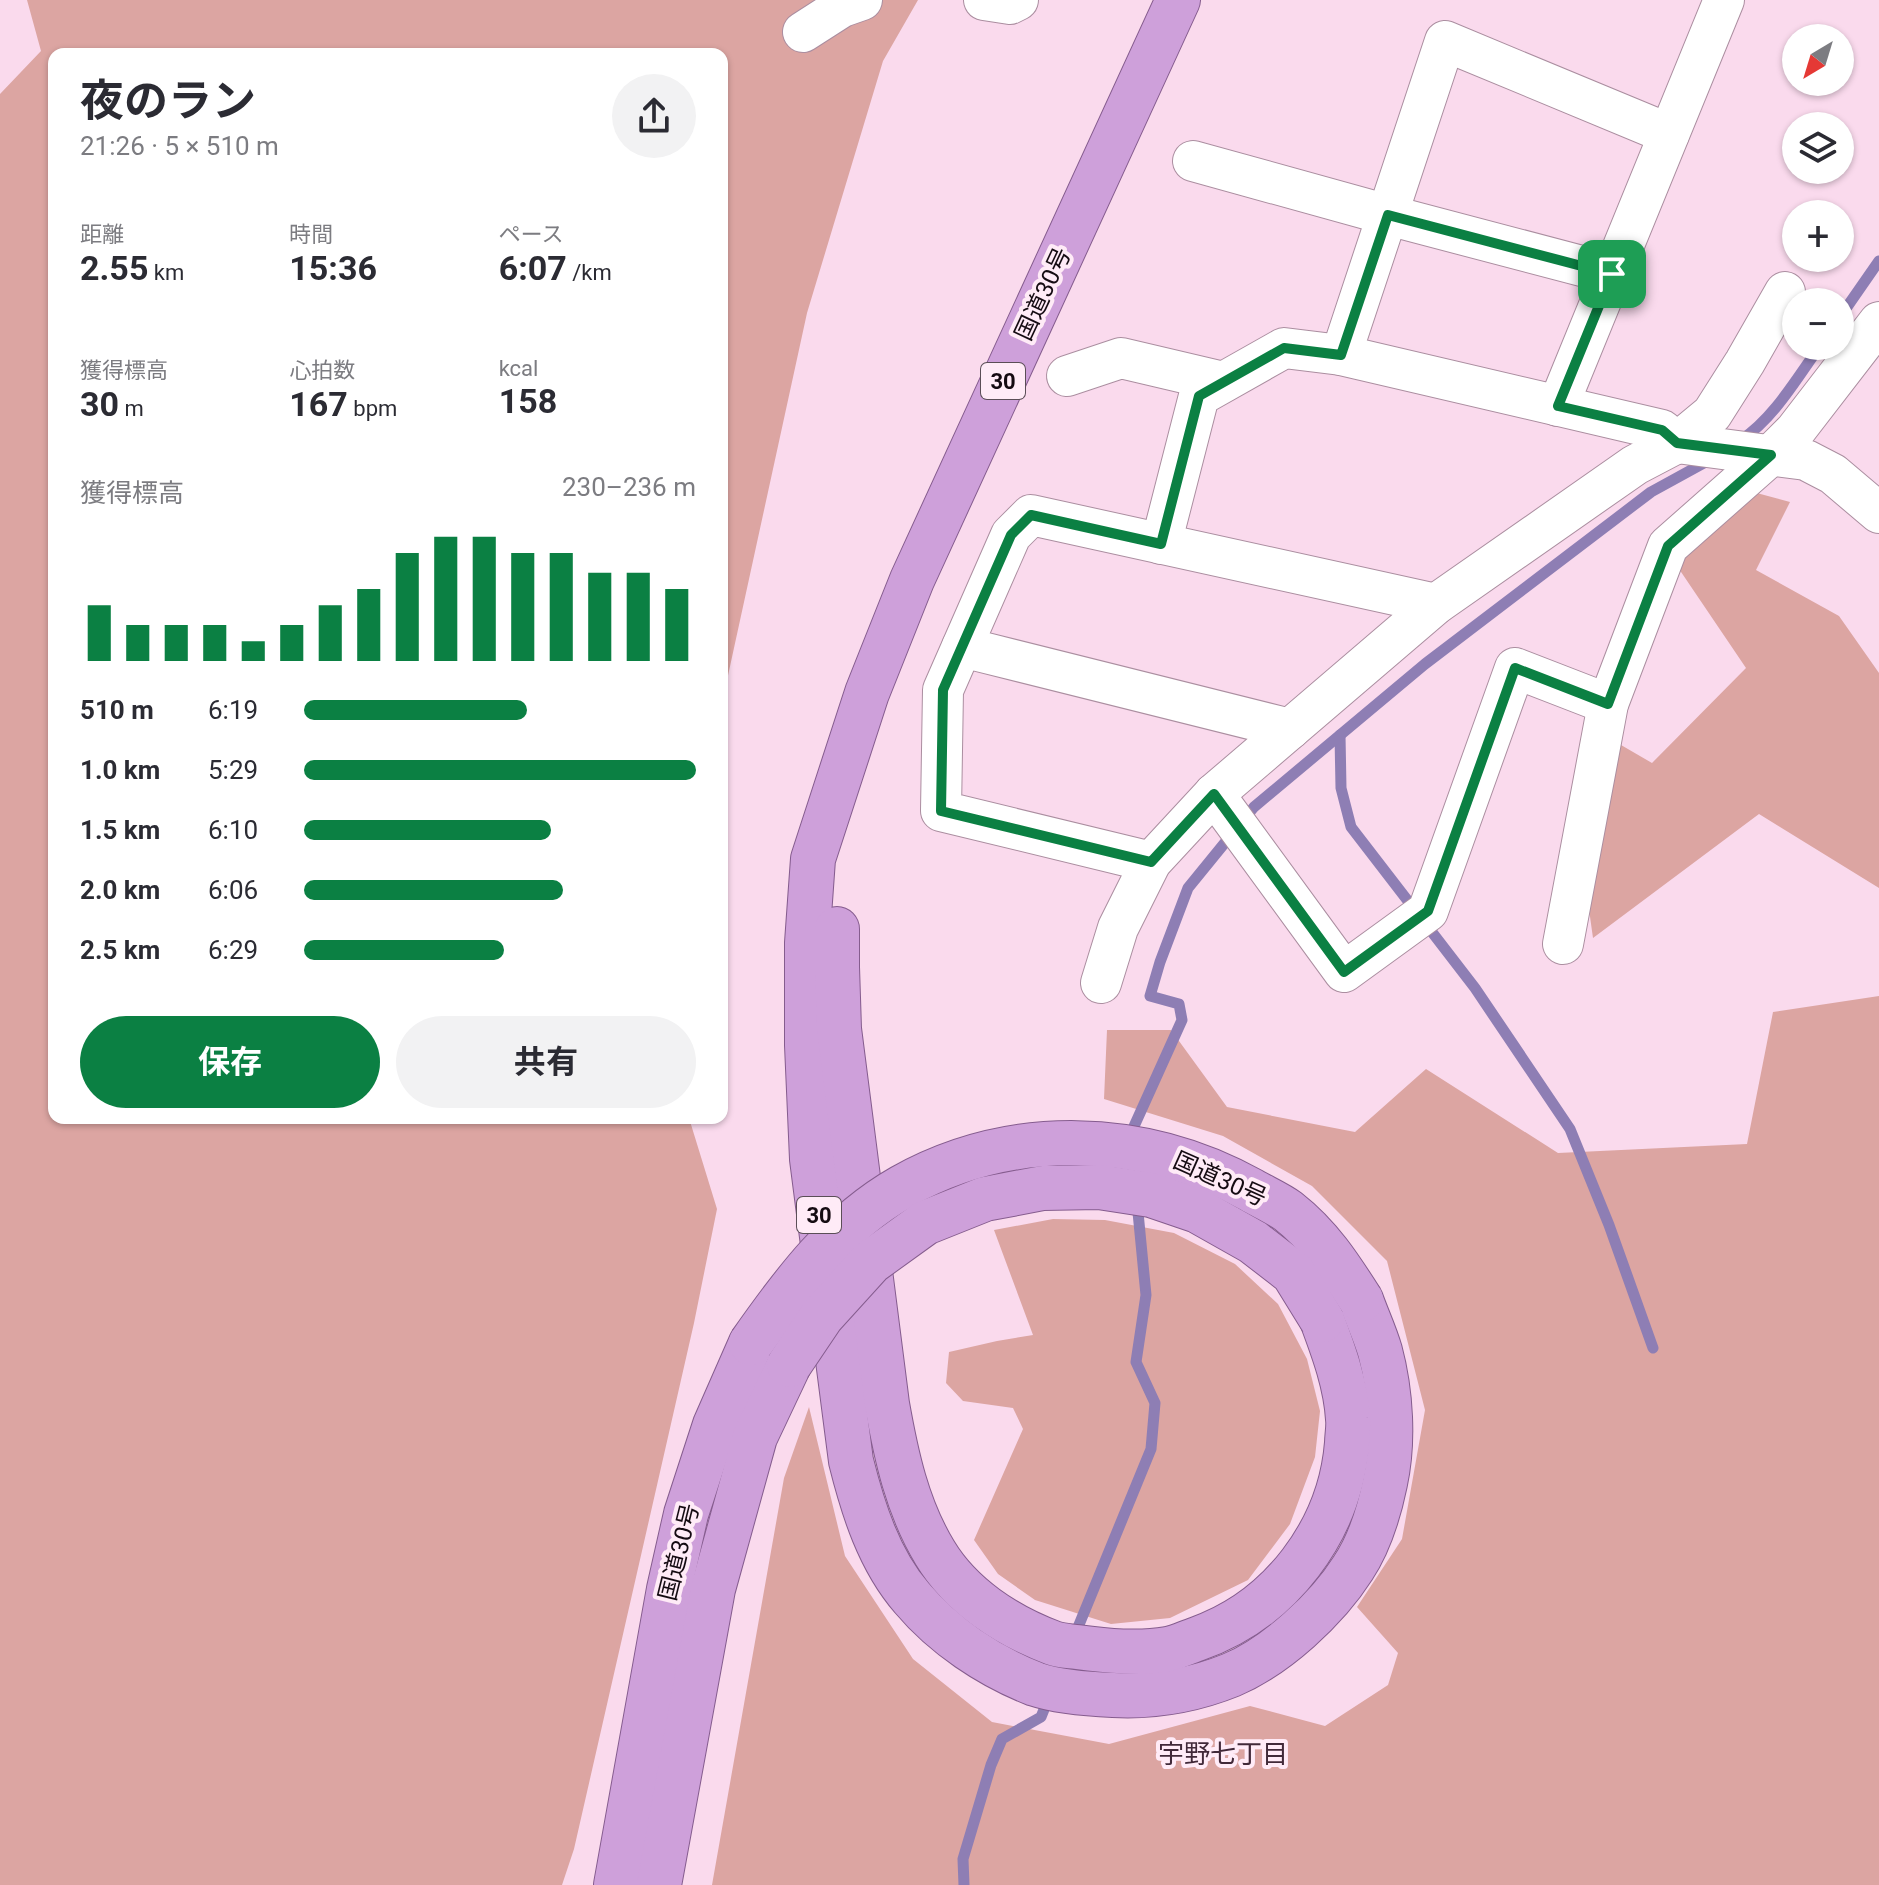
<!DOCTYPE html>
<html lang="ja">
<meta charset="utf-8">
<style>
:root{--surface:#fff;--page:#f2f2f3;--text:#2b2b33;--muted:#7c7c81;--accent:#0b8043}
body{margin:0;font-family:Roboto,"Noto Sans JP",sans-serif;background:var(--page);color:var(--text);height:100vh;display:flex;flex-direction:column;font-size:30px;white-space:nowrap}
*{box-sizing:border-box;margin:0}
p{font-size:26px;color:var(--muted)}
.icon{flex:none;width:44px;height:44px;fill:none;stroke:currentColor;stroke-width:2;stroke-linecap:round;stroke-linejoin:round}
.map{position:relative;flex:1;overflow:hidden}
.drawer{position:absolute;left:48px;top:48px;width:680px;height:1076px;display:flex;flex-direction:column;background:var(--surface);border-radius:16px;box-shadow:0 2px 6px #0004}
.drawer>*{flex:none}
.needle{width:52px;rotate:218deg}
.buttons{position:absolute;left:1782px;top:24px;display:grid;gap:16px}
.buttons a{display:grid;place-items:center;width:72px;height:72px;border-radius:50%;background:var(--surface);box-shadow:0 2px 6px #0004;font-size:40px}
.pin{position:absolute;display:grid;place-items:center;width:68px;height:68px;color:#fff;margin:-34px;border-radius:16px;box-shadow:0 4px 12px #0006}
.round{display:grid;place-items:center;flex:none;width:84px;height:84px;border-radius:42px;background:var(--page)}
.summary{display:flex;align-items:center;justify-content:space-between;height:136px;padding:0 32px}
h1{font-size:44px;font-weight:700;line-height:60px}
.stats{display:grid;grid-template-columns:repeat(3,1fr);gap:12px;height:136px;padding:8px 32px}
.stats div{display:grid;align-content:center}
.stats b{font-size:34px;font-weight:700}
.stats small{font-size:22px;font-weight:400}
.stats p{font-size:22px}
.chart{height:224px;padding:16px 32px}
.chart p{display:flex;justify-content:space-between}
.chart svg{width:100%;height:144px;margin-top:8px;stroke:var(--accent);stroke-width:6}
.primary-button{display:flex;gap:16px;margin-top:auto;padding:16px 32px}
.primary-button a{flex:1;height:92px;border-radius:48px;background:var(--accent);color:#fff;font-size:32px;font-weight:700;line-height:92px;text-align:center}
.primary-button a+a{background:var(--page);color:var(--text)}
ul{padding:0 32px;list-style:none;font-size:26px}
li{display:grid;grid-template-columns:128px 96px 1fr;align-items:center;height:60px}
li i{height:20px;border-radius:10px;background:var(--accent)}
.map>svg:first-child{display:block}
.green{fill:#dca5a2}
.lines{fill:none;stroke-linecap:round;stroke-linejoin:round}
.stream{stroke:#8e7eb4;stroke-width:11}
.minor-casing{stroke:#ab8ea0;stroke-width:42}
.trunk-casing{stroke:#855c8e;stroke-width:46}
.minor{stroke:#fff;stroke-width:40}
.trunk{stroke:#cea0da;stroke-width:44}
.trunk-bridge-casing{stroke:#855c8e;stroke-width:46;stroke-linecap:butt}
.trunk-bridge{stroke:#cea0da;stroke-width:44}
.route-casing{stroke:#fff;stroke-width:16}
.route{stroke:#0b8043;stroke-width:10}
.labels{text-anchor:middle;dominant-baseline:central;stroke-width:8;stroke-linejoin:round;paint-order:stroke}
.shield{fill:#ffebf7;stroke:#5b4e57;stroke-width:2}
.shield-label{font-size:22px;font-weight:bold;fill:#150b12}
.street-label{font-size:24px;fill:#150b12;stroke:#ffebf7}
.neighbourhood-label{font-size:26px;fill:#412939;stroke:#ffebf7}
</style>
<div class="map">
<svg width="1879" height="1885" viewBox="0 0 1879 1885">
<rect width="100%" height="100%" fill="#fadaed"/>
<g class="green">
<path d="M27,0H918L883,61L807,313L722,703V54H54V1118H689L717,1209L694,1323L574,1849L562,1885H0V94L41,51Z"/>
<path d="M1753,492L1790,502L1756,570L1839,616L1879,673V888L1759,814L1593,938L1584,874L1621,745L1652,763L1746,668L1677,566Z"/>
<path d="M1879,996V1885H712L784,1478L809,1407L845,1556L913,1659L992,1722L1109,1744L1250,1706L1325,1726L1388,1685L1398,1653L1357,1607L1402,1539L1425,1410L1387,1261L1312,1186L1223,1136L1104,1099L1107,1030H1171L1227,1107L1355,1132L1426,1069L1558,1153L1747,1144L1773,1012Z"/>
<path d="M1053,1219L1105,1220L1174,1233L1235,1264L1278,1304L1307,1359L1320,1411L1315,1457L1290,1524L1248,1580L1170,1618L1111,1624L1035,1600L998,1574L974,1540L1023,1429L1013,1408L963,1401L946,1383L949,1352L997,1341L1033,1335L994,1230Z"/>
</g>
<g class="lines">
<g class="stream">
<path d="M1840,317L1879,261"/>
<path d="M1741,440C1774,418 1797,378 1820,346"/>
<path d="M1340,735L1341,788L1351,827L1475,988L1570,1129L1609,1225L1653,1348"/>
<path d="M1243,820L1254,807L1425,664L1651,492L1713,458"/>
<path d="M1132,1141L1131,1133L1182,1020L1179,1004L1150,996L1160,962L1188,888L1232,834"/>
<path d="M1074,1637L1151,1449L1155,1403L1136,1362L1146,1295L1137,1202"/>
<path d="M964,1885L963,1859L991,1765L1002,1739L1041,1717L1049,1697"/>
</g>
<g class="minor-casing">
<g id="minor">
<path d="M984,0L1010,4L1018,0"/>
<path d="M803,32L842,7L862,0"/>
<path d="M1193,161L1388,215L1612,274"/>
<path d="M1341,355L1445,41L1669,134"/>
<path d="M1067,376L1121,358L1223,382"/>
<path d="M1558,406L1724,0"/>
<path d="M1161,544L1199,396L1284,348L1341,355L1662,430L1677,443L1806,460L1833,474L1879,513"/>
<path d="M962,647L1290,729"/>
<path d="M1214,794L1344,972L1428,911L1515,668L1608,704"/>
<path d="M1151,862L941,811L943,690L1011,535L1031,515L1436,604"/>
<path d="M1563,944L1608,704L1668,546L1771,455L1795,431L1879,322"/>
<path d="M1101,983L1118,928L1151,862L1214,794L1436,604L1635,465L1677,443L1712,414L1745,362L1785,292"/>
</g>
</g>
<g class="trunk-casing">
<g id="trunk">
<path d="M1178,0L912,580L867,693L813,859L807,943V1045L812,1159L851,1461C863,1509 879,1560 912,1598C944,1636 989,1666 1035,1684C1059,1692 1087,1694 1113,1695C1152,1697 1194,1690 1231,1675C1276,1656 1327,1609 1353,1568C1369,1544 1379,1512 1385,1483C1394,1442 1391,1392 1380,1351C1375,1334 1367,1317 1361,1300"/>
<path d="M837,929V967L839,1029L887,1404C896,1455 907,1507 935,1553C961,1596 1007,1626 1053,1643C1061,1646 1070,1646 1077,1647C1107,1651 1138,1654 1168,1649C1178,1647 1188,1642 1197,1639C1280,1610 1340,1531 1347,1443C1347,1436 1349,1427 1348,1419C1346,1385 1334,1352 1322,1320"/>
<path d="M616,1885L669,1589L686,1514L715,1425L751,1343"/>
<path d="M659,1885L713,1589L755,1437L789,1365"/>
</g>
</g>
<use href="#minor" class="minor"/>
<use href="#trunk" class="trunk"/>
<g class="trunk-bridge-casing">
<g id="trunk-bridge">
<path d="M751,1343C793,1283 837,1224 902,1187C1011,1126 1143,1130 1251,1190C1263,1197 1277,1203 1288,1211C1320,1236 1340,1267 1361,1300"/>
<path d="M789,1365L822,1316L871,1262L925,1223L985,1199L1043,1188L1099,1187L1151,1195L1198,1211L1253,1242L1293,1273L1322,1320"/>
</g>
</g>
<use href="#trunk-bridge" class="trunk-bridge"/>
</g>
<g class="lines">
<g class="route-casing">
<path id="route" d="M1388,215L1612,274L1558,406L1662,430L1677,443L1771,455L1668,546L1608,704L1515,668L1428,911L1344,972L1214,794L1151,862L941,811L943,690L1011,535L1031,515L1161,544L1199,396L1284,348L1341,355Z"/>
</g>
<use href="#route" class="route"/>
</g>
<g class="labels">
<g class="shield">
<rect x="981" y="363" width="44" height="36" rx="6"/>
<rect x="797" y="1197" width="44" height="36" rx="6"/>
</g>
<g class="shield-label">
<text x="1003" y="381">30</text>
<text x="819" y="1215">30</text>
</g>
<g class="street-label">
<text transform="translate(1043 294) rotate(-65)">国道30号</text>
<text transform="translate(1220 1179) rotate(24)">国道30号</text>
<text transform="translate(679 1552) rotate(-76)">国道30号</text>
</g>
<g class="neighbourhood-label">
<text x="1223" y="1754">宇野七丁目</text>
</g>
</g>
</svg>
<div class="buttons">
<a><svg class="needle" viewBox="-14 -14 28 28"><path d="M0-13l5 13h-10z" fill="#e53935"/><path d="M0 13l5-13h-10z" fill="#7c7c81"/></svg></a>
<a><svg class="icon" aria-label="layers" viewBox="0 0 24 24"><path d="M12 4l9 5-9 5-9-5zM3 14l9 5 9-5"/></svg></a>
<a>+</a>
<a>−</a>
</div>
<div class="pin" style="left:1612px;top:274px;background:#1e9e55"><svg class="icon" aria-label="arrive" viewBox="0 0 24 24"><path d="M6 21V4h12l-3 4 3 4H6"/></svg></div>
<section class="drawer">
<div class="summary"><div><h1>夜のラン</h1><p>21:26 · 5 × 510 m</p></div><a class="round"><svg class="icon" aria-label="share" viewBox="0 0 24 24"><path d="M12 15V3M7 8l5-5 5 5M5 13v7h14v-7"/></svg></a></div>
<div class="stats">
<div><p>距離</p><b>2.55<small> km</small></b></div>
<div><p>時間</p><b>15:36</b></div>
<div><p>ペース</p><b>6:07<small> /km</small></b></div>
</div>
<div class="stats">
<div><p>獲得標高</p><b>30<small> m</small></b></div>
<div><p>心拍数</p><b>167<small> bpm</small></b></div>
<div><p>kcal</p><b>158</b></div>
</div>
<div class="chart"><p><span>獲得標高</span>230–236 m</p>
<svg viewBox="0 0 160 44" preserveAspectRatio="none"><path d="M5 44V27M15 44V33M25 44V33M35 44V33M45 44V38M55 44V33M65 44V27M75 44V22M85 44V11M95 44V6M105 44V6M115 44V11M125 44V11M135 44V17M145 44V17M155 44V22"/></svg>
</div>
<ul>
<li><b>510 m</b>6:19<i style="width:57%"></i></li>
<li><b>1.0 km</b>5:29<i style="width:100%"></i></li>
<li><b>1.5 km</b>6:10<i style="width:63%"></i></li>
<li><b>2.0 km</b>6:06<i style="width:66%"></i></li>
<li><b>2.5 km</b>6:29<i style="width:51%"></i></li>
</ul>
<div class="primary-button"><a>保存</a><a>共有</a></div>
</section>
</div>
